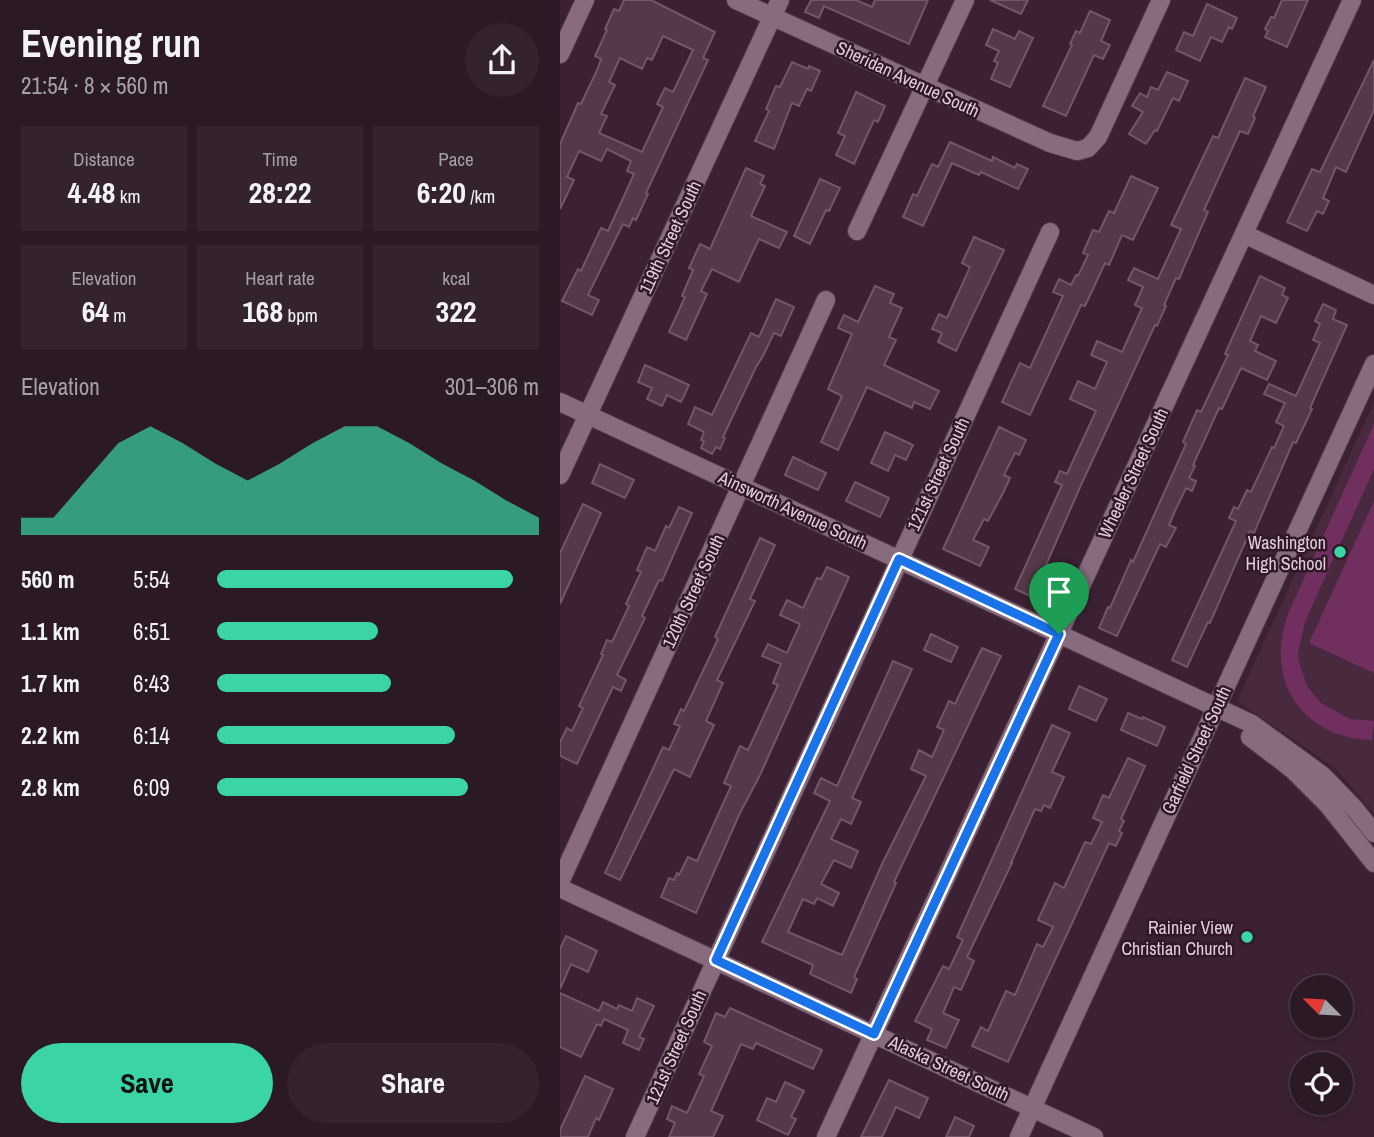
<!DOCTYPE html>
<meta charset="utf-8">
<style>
:root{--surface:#2c1926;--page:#34222e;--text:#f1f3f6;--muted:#a6a0a7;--line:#483843;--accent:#3bd4a4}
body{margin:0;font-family:"Archivo Narrow",sans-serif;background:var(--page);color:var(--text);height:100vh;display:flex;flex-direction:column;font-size:26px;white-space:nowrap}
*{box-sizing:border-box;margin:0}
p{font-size:23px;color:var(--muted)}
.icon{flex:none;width:38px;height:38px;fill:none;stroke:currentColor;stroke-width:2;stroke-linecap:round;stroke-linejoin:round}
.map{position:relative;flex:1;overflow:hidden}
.drawer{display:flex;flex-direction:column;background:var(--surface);width:560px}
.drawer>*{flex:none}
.needle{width:46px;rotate:294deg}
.controls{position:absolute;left:730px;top:975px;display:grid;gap:14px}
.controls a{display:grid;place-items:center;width:63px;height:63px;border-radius:50%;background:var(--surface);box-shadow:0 4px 10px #0003,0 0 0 2px var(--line);font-size:35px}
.pin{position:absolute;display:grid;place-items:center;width:60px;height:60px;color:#fff;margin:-72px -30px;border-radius:50% 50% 50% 0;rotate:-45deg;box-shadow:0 0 7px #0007}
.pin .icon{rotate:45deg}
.round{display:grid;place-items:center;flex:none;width:74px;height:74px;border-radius:37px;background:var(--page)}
.headline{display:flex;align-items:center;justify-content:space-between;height:119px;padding:0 21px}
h1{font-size:38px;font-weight:700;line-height:52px}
.metrics{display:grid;grid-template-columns:repeat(3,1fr);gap:10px;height:119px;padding:7px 21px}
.metrics div{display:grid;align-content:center;border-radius:0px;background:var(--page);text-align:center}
.metrics b{font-size:30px;font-weight:700}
.metrics small{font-size:19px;font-weight:400}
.metrics p{font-size:19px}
.chart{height:196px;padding:14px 21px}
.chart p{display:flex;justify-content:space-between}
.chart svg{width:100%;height:126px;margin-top:7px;fill:var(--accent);opacity:.7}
.cta{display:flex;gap:14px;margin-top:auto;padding:14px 21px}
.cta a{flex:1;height:80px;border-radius:42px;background:var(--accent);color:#111;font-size:28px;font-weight:700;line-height:80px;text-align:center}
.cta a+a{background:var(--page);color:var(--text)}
ul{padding:0 21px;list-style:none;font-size:23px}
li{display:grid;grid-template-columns:112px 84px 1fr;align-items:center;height:52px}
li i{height:18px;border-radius:9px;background:var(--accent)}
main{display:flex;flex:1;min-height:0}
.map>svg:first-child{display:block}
.built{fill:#48293e}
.green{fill:#702f5e}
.building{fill:#54394b;stroke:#735669;stroke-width:2;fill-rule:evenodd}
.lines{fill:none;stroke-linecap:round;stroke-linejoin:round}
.minor-casing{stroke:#533d4c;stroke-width:20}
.minor{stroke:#896b7f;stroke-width:18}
.route-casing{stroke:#fff;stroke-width:14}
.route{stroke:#1a73e8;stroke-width:9}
.poi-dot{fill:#3bd4a4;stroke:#301829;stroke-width:2.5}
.labels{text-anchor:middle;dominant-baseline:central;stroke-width:5;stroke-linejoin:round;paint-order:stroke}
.street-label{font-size:18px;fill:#e0ced9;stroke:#301829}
.poi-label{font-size:18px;fill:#e0ced9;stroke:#301829;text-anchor:end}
</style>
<main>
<section class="drawer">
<div class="headline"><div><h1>Evening run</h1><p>21:54 · 8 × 560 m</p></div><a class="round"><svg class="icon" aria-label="share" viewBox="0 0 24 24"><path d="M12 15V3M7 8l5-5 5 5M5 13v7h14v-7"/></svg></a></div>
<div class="metrics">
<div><p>Distance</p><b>4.48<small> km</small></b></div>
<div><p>Time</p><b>28:22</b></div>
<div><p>Pace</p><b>6:20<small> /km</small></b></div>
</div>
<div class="metrics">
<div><p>Elevation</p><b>64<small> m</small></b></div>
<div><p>Heart rate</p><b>168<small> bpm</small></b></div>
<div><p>kcal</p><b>322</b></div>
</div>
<div class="chart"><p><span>Elevation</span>301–306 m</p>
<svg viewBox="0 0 160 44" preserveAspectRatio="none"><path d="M0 44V38L10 38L20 25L30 12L40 6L50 12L60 19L70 25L80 19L90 12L100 6L110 6L120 12L130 19L140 25L150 32L160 38V44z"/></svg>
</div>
<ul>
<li><b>560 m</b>5:54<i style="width:92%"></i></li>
<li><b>1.1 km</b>6:51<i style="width:50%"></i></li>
<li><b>1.7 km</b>6:43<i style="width:54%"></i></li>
<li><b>2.2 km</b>6:14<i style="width:74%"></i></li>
<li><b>2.8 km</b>6:09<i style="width:78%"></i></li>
</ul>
<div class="cta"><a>Save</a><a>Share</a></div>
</section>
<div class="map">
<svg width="814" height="1137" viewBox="0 0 814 1137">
<rect width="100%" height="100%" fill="#3b2133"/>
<path class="built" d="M814,402V813L775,768L677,701Z"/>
<g class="green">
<path d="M814,424V469L745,622L738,654L740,665L747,686L761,703L790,719L814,721L812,740C742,738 704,680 728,614Z"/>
<path d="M814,501V673L749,643Z"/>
</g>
<g class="building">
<path d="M64,0H91L155,32L143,58L148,60L86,193L88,194L76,220L73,218L69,227L63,224L28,295L39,300L32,315L2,301L18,269L21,271L41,228L48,231L74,174L67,171L71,161L47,149L41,161L19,151L7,177L14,180L0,209V144L18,103L21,104L38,68L41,59L35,56L47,30L45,29L54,9L59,11ZM103,36L133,50L113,92L105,88L97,104L103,107L82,152L39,133L47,116L41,114L55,85L49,82L60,58L82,69L87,58L92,60Z"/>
<path d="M251,0H296L312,7L315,0H368L349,44L264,6L259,18L245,12Z"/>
<path d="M430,0H468L461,14Z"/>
<path d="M722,0H748L727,47L705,37L708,31L705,29L711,17L714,18Z"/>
<path d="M647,4L677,18L672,29L669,27L662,42L651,37L640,61L616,50L624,32L633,36Z"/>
<path d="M530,11L550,20L541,41L550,45L543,59L534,55L506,116L483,106L512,45L510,44L516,31L520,33Z"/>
<path d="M433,29L455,39L459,31L473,38L450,87L431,79L438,63L434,61L439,51L426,45Z"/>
<path d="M814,60V110L786,172L776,167L763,198L769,201L763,214L757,211L747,231L727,222L752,169L760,172Z"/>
<path d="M232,62L248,69L249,66L260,71L251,91L247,89L239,106L232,103L214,149L195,141L209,111L206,109L216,86L220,87Z"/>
<path d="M607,72L628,81L619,101L613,98L597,131L595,130L586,144L569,134L583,112L572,106L580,93L587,97L591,87L598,90Z"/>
<path d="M685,78L706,87L693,116L695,118L688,134L680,131L644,210L648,212L624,267L619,279L616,278L604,305L606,306L597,326L595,325L521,485L472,597L455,589L502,485L495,482L500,471L507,474L536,411L510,399L518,381L535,389L547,362L531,355L537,341L562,352L582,308L575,305L583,287L568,280L574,268L598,279L621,229L611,225L653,136L658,138Z"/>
<path d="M296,92L325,106L318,122L314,120L294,164L276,155L285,136L278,133Z"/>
<path d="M390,142L432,161L433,157L455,168L457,164L468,169L458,189L421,172L419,175L392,163L363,226L343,217L353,194L357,196L372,164L378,167Z"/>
<path d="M186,168L204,176L200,184L205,186L191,216L227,232L219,248L199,239L179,282L152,269L141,291L147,294L126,340L109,332L125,297L122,296L133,270L129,268L140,244L150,249Z"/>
<path d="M571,176L598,188L573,240L562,235L549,265L545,263L525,306L521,305L470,415L442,402L460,363L470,368L503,296L493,292L499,279L511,285L516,275L518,276L528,255L523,253L533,230L539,232L549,211L554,213Z"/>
<path d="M260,179L280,188L269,211L266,210L250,244L234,236Z"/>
<path d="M414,237L444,250L396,351L378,342L382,333L372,329L379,314L387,318L410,267L402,263Z"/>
<path d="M700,276L725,288L722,295L728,298L716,323L701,316L690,341L698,345L695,351L716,361L707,380L681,368L662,409L659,408L633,465L635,466L629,478L636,481L632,491L626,488L615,511L609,525L616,528L606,547L600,544L557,636L539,628L548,607L550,608L571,560L573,562L626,444L623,442L637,410L641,412L668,355L665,354Z"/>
<path d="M315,286L334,294L330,303L342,308L329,337L336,340L324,365L379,391L370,409L354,402L352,408L307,387L278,450L261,442L282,396L268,389L292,334L278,328L284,315L298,322Z"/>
<path d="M216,299L234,307L221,336L214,333L203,356L196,367L163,437L165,438L160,449L156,447L152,454L141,448L144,441L141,440L144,432L128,424L135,407L152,415L191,333L199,337Z"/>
<path d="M763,304L776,310L773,319L787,325L750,408L752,409L736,443L733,442L694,533L690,531L650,623L648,622L627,667L612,660L676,521L669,518L674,507L678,509L687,490L691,492L712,447L714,448L724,426L716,422L725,403L704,394L709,384L736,396L760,343L753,340L760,324L755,321Z"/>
<path d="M85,365L129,385L121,402L107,395L102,406L87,399L92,388L78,382Z"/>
<path d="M439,427L466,440L459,455L455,453L444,475L450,478L443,493L428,521L424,519L413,540L429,547L420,566L383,549Z"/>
<path d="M325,432L353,445L346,460L335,455L328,471L311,463Z"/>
<path d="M233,457L266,473L258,490L225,475Z"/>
<path d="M40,464L74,480L65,498L32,483Z"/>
<path d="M295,482L329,498L320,517L286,501Z"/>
<path d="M23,504L41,513L0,604V553Z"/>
<path d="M119,507L132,513L102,581L99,580L82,616L85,618L57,675L66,680L61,691L53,687L17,764L0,756V742L7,728L12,731L23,708L19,706L43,655L41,654L47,640L52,642L69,606L66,604L81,572L77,570L87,547L95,551L106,526L109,528Z"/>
<path d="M200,538L215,545L190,599L195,601L157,680L163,683L146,721L154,725L130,777L114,769L60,880L45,873L103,747L109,750L120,726L114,724L121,709L124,711L158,639L155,637Z"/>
<path d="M267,567L289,577L200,775L179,815L136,913L101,897L109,878L114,880L117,873L119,875L128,857L137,861L171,786L164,783L180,746L188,750L218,685L213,683L221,664L202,656L208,644L227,653L240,624L220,615L227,600L243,608L257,578L261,579Z"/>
<path d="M371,634L398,647L391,662L364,650Z"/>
<path d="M422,648L441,656L334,882L336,883L294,977L297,979L291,993L250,974L253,965L202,942L270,801L254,793L261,778L277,786L333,661L352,669L292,798L301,802L291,824L281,819L271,839L298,851L291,868L274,860L261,884L279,893L273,906L257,898L254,904L243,899L228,932L282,955L322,864L366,776L351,769L359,750L372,757L384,730L377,727L389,701L395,704Z"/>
<path d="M519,686L547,699L536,721L509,709Z"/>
<path d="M568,713L582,719L583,717L605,727L597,746L561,730Z"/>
<path d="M492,725L510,733L492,772L504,777L490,808L484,805L481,811L475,809L451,863H452L407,957L414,961L401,990L394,987L383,1013L399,1020L386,1048L367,1040L372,1029L355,1021L383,966L389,969L403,940L397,937Z"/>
<path d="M568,758L585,766L561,819L564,821L559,831L562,833L556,846L549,843L448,1062L412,1046L421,1027L428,1031L446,991L455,995L477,944L483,947L493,927L478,920L495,883L504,888L525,842L531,844L542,822L533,818L543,795L549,798Z"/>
<path d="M6,936L37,951L28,972L11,964L0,989V949Z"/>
<path d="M0,993L39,1011L43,1002L57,1009L59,1005L72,1011L77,998L94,1006L79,1037L84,1039L79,1050L63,1043L68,1030L44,1019L41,1026L37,1024L21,1057L0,1047Z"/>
<path d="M170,1008L262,1050L253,1069L196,1043L193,1049L181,1044L151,1111L163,1116L153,1137H109L115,1123L107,1119L112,1106L127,1113L144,1076L139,1074L152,1046L144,1042L156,1013L165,1017Z"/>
<path d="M25,1076L53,1089L39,1120L36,1118L28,1137H0V1130Z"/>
<path d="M329,1080L368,1098L359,1118L336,1107L322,1137H301Z"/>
<path d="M225,1082L244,1091L231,1117L236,1119L228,1135L197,1120L207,1098L216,1102Z"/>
<path d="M395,1117L414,1126L409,1137H386Z"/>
</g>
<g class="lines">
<g class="minor-casing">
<g id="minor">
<path d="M176,0L490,143L517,151L528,148L538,137L601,0"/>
<path d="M0,54L25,0"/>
<path d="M297,231L405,0"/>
<path d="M684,234L814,295"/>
<path d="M0,402L692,724L762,775L794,808L814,833"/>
<path d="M0,475L220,0"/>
<path d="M690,737L732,769L768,805L814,863"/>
<path d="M0,882L266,300"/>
<path d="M0,888L534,1137"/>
<path d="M75,1137L490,232"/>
<path d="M266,1137L792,0"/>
<path d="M459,1137L814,364"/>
</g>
</g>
<use href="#minor" class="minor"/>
</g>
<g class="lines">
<g class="route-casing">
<path id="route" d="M339,559L499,634L314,1034L156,960Z"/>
</g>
<use href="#route" class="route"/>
</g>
<g class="poi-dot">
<circle cx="780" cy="552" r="7"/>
<circle cx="687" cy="937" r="7"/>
</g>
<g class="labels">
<g class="street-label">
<text transform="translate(348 79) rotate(25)">Sheridan Avenue South</text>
<text transform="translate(110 237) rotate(-65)">119th Street South</text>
<text transform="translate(573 473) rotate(-65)">Wheeler Street South</text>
<text transform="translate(378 474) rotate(-65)">121st Street South</text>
<text transform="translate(233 510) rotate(25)">Ainsworth Avenue South</text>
<text transform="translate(133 591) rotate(-65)">120th Street South</text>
<text transform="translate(636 750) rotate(-65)">Garfield Street South</text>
<text transform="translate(116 1047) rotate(-66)">121st Street South</text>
<text transform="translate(389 1068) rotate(25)">Alaska Street South</text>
</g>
<g class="poi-label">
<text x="766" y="542">Washington<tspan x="766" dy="21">High School</tspan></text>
<text x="673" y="927">Rainier View<tspan x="673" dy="21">Christian Church</tspan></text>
</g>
</g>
</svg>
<div class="controls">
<a><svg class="needle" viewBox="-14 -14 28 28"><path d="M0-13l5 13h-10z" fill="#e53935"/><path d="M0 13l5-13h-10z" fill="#a6a0a7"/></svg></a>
<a><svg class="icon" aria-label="locate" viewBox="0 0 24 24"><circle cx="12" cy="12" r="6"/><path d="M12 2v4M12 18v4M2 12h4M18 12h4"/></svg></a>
</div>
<div class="pin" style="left:499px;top:634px;background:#1e9e55"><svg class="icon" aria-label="arrive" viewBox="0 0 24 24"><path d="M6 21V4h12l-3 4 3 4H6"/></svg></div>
</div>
</main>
